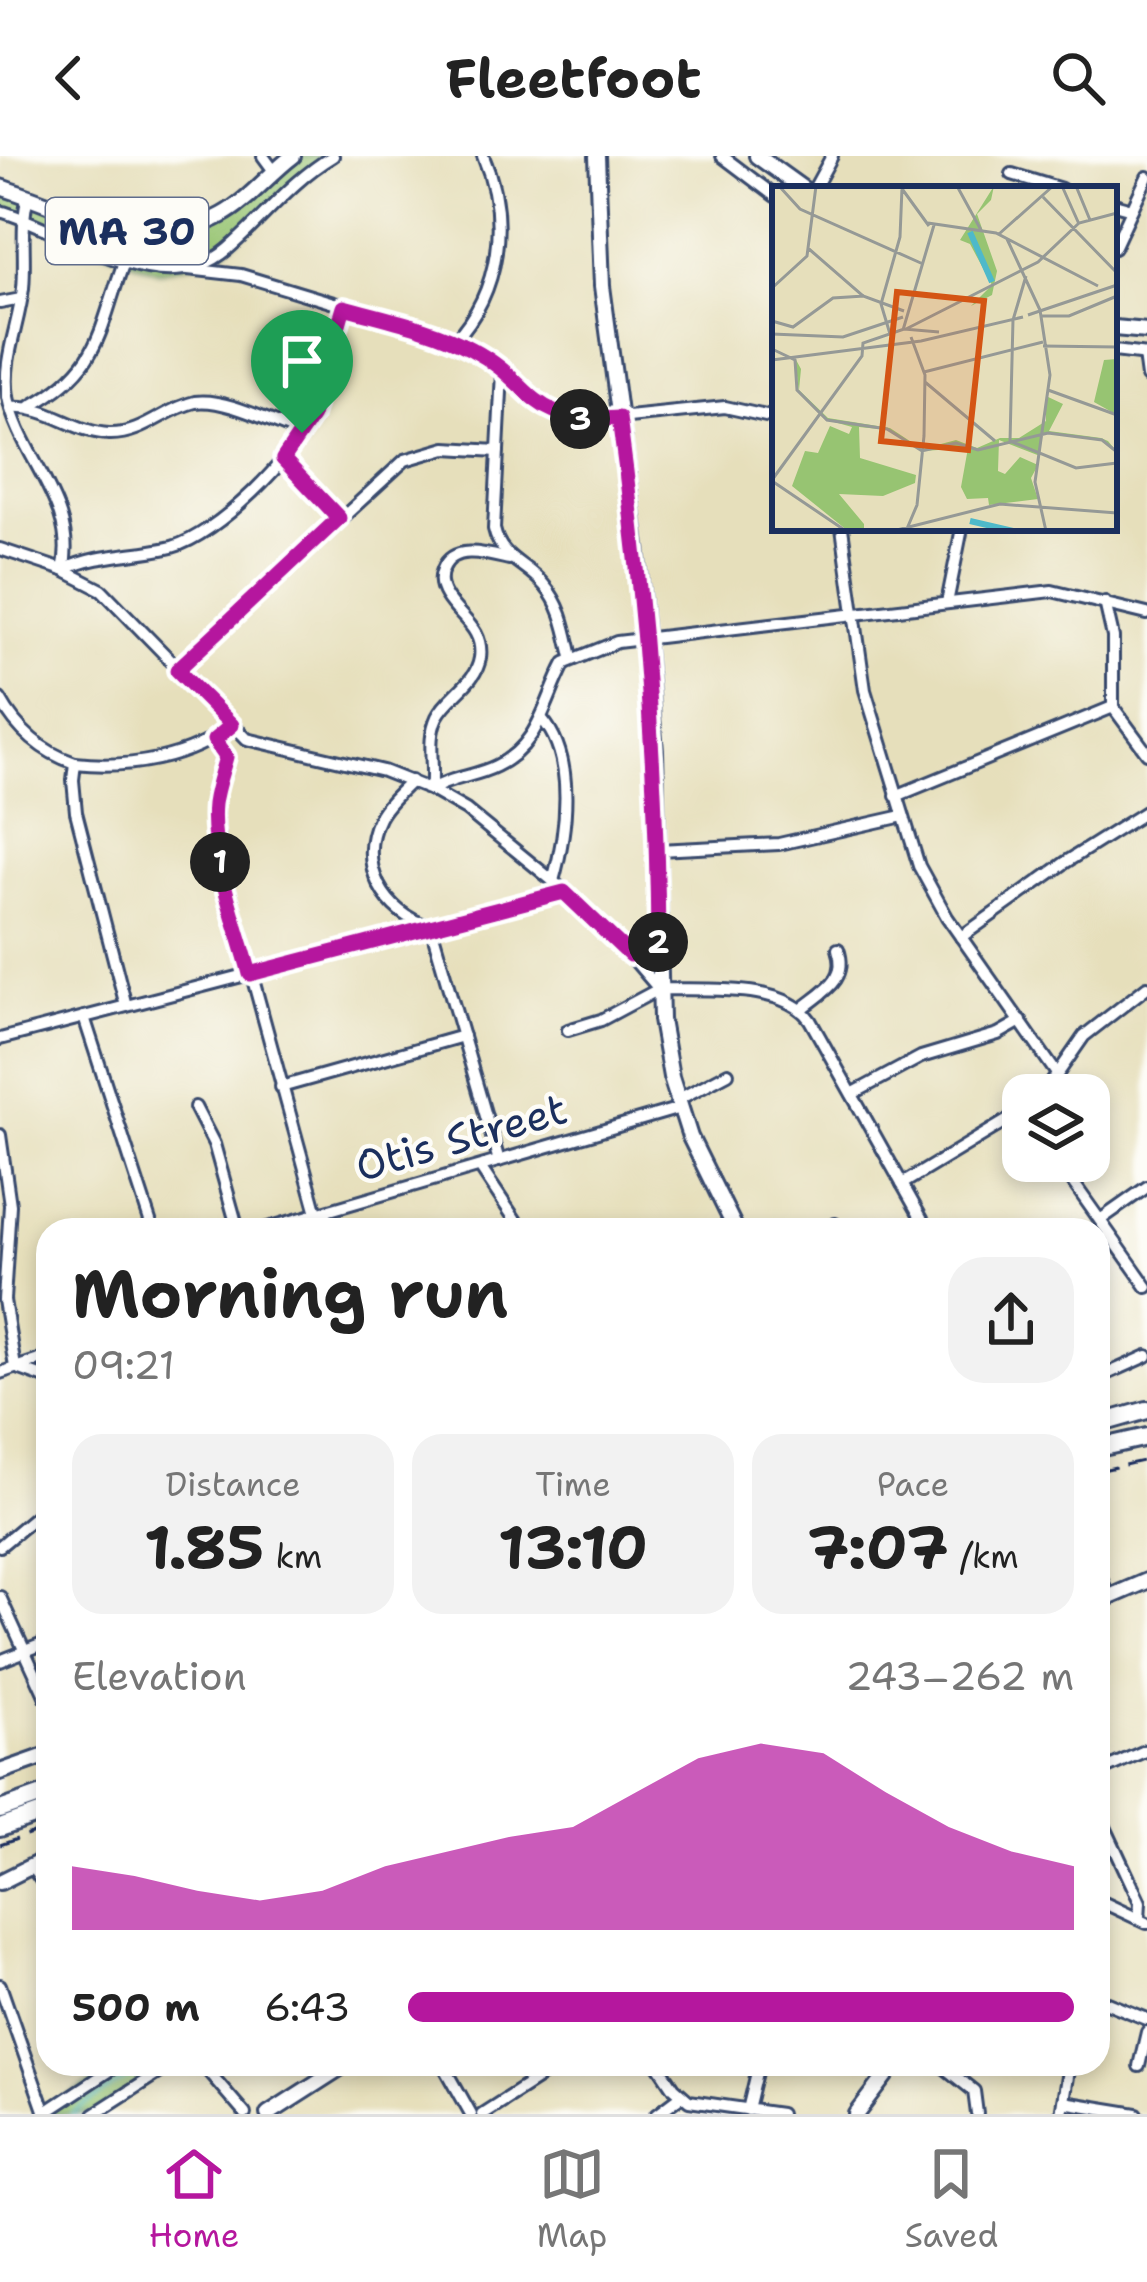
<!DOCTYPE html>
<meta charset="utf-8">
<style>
:root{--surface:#fff;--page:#f2f2f2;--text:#222;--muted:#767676;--line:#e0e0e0;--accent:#b5179e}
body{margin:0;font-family:"Shantell Sans",sans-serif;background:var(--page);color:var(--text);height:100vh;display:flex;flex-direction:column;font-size:45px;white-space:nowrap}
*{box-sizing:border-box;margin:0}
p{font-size:39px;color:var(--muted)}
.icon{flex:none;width:66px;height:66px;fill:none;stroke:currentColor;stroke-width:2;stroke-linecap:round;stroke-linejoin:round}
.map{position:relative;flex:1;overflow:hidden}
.details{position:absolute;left:36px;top:1062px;width:1074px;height:858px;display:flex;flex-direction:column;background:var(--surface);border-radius:36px;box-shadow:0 6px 18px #0003}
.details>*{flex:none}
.tools{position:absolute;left:1002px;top:918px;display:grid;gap:24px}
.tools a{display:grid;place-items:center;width:108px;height:108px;border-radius:24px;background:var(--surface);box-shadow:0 6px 18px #0003;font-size:60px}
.pin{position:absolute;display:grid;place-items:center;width:102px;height:102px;color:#fff;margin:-123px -51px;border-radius:50% 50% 50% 0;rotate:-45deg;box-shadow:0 0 12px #0007}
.pin .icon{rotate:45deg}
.km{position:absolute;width:60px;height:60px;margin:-30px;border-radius:50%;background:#222;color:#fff;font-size:33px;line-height:60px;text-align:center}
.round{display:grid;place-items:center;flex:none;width:126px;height:126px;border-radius:36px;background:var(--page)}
.head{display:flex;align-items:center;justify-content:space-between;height:204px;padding:0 36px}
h1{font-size:66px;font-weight:700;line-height:90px}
.metrics{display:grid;grid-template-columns:repeat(3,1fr);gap:18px;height:204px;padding:12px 36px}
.metrics div{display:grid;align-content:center;border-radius:30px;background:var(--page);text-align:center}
.metrics b{font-size:60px;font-weight:700}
.metrics small{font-size:33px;font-weight:400}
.metrics p{font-size:33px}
.chart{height:336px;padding:24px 36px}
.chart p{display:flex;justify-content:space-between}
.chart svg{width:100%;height:216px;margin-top:12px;fill:var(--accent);opacity:.7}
ul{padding:0 36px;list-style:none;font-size:39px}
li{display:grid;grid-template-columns:192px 144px 1fr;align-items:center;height:90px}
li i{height:30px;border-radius:15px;background:var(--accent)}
header{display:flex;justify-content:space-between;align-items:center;height:156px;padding:0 36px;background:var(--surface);font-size:54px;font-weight:700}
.tab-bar{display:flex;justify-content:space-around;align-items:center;height:168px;border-top:3px solid var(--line);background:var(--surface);font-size:33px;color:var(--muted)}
.tab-bar a{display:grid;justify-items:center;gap:6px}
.tab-bar .active{color:var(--accent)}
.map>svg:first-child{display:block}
.green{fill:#97c472;stroke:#597a68;stroke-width:3}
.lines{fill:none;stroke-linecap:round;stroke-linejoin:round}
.stream{stroke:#4eb9ca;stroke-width:3}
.minor-casing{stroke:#39496c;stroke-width:16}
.major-casing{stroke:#39496c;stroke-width:20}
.highway-casing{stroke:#39496c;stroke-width:22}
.minor{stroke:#fff;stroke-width:10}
.major{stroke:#fff;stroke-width:14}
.highway{stroke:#fff;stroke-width:16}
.rail{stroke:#1b2f5e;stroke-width:3;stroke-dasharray:18 9;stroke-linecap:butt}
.route-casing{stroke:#fff;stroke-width:24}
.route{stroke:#b5179e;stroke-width:15}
.labels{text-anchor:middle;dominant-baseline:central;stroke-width:9;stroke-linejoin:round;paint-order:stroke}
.shield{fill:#fdfcf7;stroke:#5f6c8c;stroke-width:3}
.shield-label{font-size:39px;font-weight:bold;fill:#1b2f5e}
.street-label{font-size:42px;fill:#1b2f5e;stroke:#fdfcf7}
.inset-river{fill:none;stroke:#4eb9ca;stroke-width:6}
.inset-road{fill:none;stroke:#959996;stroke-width:3}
.view{fill:#d45514;fill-opacity:0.15;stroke:#d45514;stroke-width:6}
.inset-edge{fill:none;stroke:#1b2f5e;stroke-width:6}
</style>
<header><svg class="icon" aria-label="back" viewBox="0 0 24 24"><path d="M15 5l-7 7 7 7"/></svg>Fleetfoot<svg class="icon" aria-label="search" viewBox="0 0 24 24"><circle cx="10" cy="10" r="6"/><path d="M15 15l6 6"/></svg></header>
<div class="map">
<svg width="1147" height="1958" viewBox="0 0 1147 1958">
<rect width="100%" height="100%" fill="#fdfcf7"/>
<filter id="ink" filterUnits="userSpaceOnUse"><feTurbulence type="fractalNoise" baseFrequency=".00833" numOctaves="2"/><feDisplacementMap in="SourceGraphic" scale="24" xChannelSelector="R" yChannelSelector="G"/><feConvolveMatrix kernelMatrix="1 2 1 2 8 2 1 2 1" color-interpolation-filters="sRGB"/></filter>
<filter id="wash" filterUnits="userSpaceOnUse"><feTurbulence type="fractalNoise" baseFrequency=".004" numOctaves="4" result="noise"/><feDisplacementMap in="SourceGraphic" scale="48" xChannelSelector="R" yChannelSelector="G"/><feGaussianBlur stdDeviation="2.7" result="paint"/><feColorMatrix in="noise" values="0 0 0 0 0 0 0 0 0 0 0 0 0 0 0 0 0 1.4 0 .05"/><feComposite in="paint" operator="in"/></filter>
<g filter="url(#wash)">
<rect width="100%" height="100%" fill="#e6dfbb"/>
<g class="green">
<path d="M293,0H333L216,102L158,115L0,55V31L110,71L203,67Z"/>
<path d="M119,1908H171L94,1958H43Z"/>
</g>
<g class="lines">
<path class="stream" d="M72,1958L148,1908"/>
</g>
</g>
<g filter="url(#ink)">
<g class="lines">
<g class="minor-casing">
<g id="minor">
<path d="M263,0L274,15"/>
<path d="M722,0L775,40"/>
<path d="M1012,18L1061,33"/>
<path d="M814,33L832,0"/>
<path d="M28,40C20,70 26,102 23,132C19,169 2,204 8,241C19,300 79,350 63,414"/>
<path d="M1114,48L1132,53"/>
<path d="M0,55C69,74 160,151 228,93C264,62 291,25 333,0"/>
<path d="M174,75L179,101L188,113L241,119L436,178L492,206L529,241L563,260L609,263L725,251L775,262"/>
<path d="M1114,92L1147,21"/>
<path d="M0,147L21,143"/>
<path d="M454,185C501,135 509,62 483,0"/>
<path d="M1114,195L1147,199"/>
<path d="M1144,199L1147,221"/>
<path d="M502,216L494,373C501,404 525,406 544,429C562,449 566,475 572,501"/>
<path d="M31,250C103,210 98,175 124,106"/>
<path d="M11,252C48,249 73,276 109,278C143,279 164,253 195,246C223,241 275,268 302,277"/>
<path d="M283,303L339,362"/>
<path d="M842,372L865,534L919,710L947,761L1057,918"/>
<path d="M0,393L63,414L102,434L247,583L383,615L431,634L466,654L553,725L630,799L659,833C702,835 784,826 810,864L928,1074"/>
<path d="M63,414C98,397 135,400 172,391C217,379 295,301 312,259C327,224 335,187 344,151"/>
<path d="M1105,446L1113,481V551L1147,597"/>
<path d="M947,447L962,372"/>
<path d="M177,514L405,304L446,292L498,295"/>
<path d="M0,543C17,574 42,596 75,607"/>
<path d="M542,563C577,603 566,678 553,725"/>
<path d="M214,584L226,601L214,646L220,703L317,1057"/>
<path d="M411,625C400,636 386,648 379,662C356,708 384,758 431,771L499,1005"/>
<path d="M431,634C451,621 474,621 496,610C540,589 544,546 565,507L617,486L1052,435L1147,458"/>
<path d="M431,634C435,610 426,585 437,561C448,539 476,528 480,502C484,472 459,462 446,440C441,432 439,422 443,413C453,387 488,398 509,403"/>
<path d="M896,640L1113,551"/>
<path d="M658,694L779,688L903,660"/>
<path d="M961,781L1066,706L1147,655"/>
<path d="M126,850L76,656L73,624L75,607C128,613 190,603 232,569"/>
<path d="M802,853C824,835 849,824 838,793"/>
<path d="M84,861L153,1074"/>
<path d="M568,874L601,864L659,833"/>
<path d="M0,883L564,736"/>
<path d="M281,931L463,880"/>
<path d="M852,938L921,901L998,878L1021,865"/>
<path d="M1043,939L1084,880L1147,831"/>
<path d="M677,944L728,917"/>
<path d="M195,951L214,988L238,1074"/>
<path d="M0,979L10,1049L4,1144L15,1211L48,1223"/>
<path d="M1058,1005L1147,1131"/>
<path d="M480,1011L522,1074"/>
<path d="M902,1028L1023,955"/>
<path d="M1100,1064L1147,1031"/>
<path d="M261,1074L680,952"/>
<path d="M827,1074L835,1068"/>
<path d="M0,1217L48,1201"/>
<path d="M1098,1222L1147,1200"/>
<path d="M0,1390L48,1350"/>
<path d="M1098,1414L1109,1442"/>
<path d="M0,1441L48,1546"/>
<path d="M0,1505L48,1486"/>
<path d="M1098,1616L1147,1594"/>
<path d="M1098,1656L1140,1746L1139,1763"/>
<path d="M31,1710L48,1734"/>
<path d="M1098,1744L1147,1767"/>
<path d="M0,1829L45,1957"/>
<path d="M1098,1843L1147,1863"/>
<path d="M202,1908L245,1958"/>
<path d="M443,1908L471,1958"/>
<path d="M658,1908L674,1932L689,1945L780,1958"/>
<path d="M940,1908L974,1935L977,1958"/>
<path d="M1139,1910L1147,1876"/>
<path d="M1063,1946L1137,1958"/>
<path d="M748,1954L759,1908"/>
<path d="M43,1958L119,1908"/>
<path d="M94,1958L172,1908"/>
<path d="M482,1958L560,1908"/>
<path d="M657,1958L681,1940"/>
<path d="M1061,1958L1069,1908"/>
</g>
</g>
<g class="major-casing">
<g id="major">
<path d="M597,0L602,130L637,391L655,595L661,864L671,921L690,981L736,1074"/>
<path d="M757,0L803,33"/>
<path d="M0,31C72,53 146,101 222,59C248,45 269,18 293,0"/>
<path d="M1114,172L1147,175"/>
<path d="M1098,1446L1147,1425"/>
<path d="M0,1616L48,1599"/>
<path d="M0,1726L48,1702"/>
<path d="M268,1958L346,1908"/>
<path d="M857,1958L895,1908"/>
</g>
</g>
<g class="highway-casing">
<g id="highway">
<path d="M1098,1268L1147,1254"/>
<path d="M1098,1292L1147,1281"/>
<path d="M0,1654L48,1637"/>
<path d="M0,1672L48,1655"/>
</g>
</g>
<use href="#minor" class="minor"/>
<use href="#major" class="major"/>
<use href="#highway" class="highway"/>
<g class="rail">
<path d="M1098,1315L1147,1304"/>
<path d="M0,1689L48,1672"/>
</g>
</g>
</g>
<g class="lines" filter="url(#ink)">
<g class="route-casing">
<path id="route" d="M344,151C386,163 432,172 471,193C538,228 523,268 619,262C643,437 657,610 658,786L630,799L564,736L250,818C237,768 209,698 214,648C216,632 222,616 226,601L214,584L232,569L177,514L339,362L283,303L312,260Z"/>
</g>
<use href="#route" class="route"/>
</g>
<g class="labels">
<rect class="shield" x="46" y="42" width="162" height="66" rx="9"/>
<g class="shield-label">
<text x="127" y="75">MA 30</text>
</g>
<g class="street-label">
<text transform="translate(461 981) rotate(-16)">Otis Street</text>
</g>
</g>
<g transform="translate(772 30)">
<rect width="345" height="345" fill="#e6dfbb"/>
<path d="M222,0L219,14L205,28L225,85L220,109L199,120L220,99L198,58L188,54ZM23,172L29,183L27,204L56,232L118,242L150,263L184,254L205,262L228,252H247L274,235V210L291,218L277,245L329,252L336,255L345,266L330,254L270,247L268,270L227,254L226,285L233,288L248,271L266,279L259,292L266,313L217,319L216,312L195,313L189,301L196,262L151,265L117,244L87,241L88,272L144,289L143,297L111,310L67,308L92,338V345H76L20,300L33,265L46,267L58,240L77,248L80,241L55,234L27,207ZM345,173V229L322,216L332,174Z" fill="#97c472"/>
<path class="inset-river" d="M198,46L220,96M198,335L241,345"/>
<path class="inset-road" d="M7,0L28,23L151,78M128,0L157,40M185,0L209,44M290,0L307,38M304,0L318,34M271,11L345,87M156,37L224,47L326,100M227,48L281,0M235,53L268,124L278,189L263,296L274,345M37,63L91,110L132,125M254,90L241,134L238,255L304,282L345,277M0,102L35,70L44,0M256,129L345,99M269,130H297L345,110M0,135L21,141L61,112L92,110M134,143L266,76L307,37L345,27M131,144L162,39M0,148L71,151L131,131M118,148L109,118L128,51L130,2M271,160L345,161M0,163L23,174L25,204L55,234L115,243L150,265L184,257L206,264L276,247L330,254L345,266M0,174L149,155L251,131M152,186L271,156M153,196L223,255M276,204L345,229M0,294L90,170L91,157L132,143L167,146M0,295L74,345M121,345L228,318L345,327M134,345L145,319L152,250L153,189L139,151"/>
<path class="view" d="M125,106L212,115L196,264L109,255Z"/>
<rect width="345" height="345" class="inset-edge"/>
</g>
</svg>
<div class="tools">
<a><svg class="icon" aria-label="layers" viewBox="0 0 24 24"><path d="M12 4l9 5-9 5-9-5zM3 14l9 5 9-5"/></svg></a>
</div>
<div class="pin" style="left:302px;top:277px;background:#1e9e55"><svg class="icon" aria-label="arrive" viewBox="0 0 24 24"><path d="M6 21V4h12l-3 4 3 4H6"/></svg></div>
<b class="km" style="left:220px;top:706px">1</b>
<b class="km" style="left:658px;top:786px">2</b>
<b class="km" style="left:580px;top:263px">3</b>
<section class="details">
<div class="head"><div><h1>Morning run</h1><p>09:21</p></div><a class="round"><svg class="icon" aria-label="share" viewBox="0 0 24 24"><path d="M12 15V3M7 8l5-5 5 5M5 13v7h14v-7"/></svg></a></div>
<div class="metrics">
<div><p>Distance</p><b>1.85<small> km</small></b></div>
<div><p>Time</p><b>13:10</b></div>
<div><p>Pace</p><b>7:07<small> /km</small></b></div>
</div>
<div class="chart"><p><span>Elevation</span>243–262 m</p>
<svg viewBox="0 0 160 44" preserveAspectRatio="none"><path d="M0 44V31L10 33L20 36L30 38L40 36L50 31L60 28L70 25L80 23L90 16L100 9L110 6L120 8L130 16L140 23L150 28L160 31V44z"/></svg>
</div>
<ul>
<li><b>500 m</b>6:43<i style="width:100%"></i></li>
</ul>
</section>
</div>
<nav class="tab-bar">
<a class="active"><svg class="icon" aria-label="home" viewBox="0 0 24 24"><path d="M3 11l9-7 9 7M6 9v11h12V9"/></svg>Home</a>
<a><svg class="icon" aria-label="map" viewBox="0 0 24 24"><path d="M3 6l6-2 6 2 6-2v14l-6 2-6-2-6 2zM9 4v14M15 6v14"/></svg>Map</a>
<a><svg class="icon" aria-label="saved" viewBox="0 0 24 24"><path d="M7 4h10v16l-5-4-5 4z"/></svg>Saved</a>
</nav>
